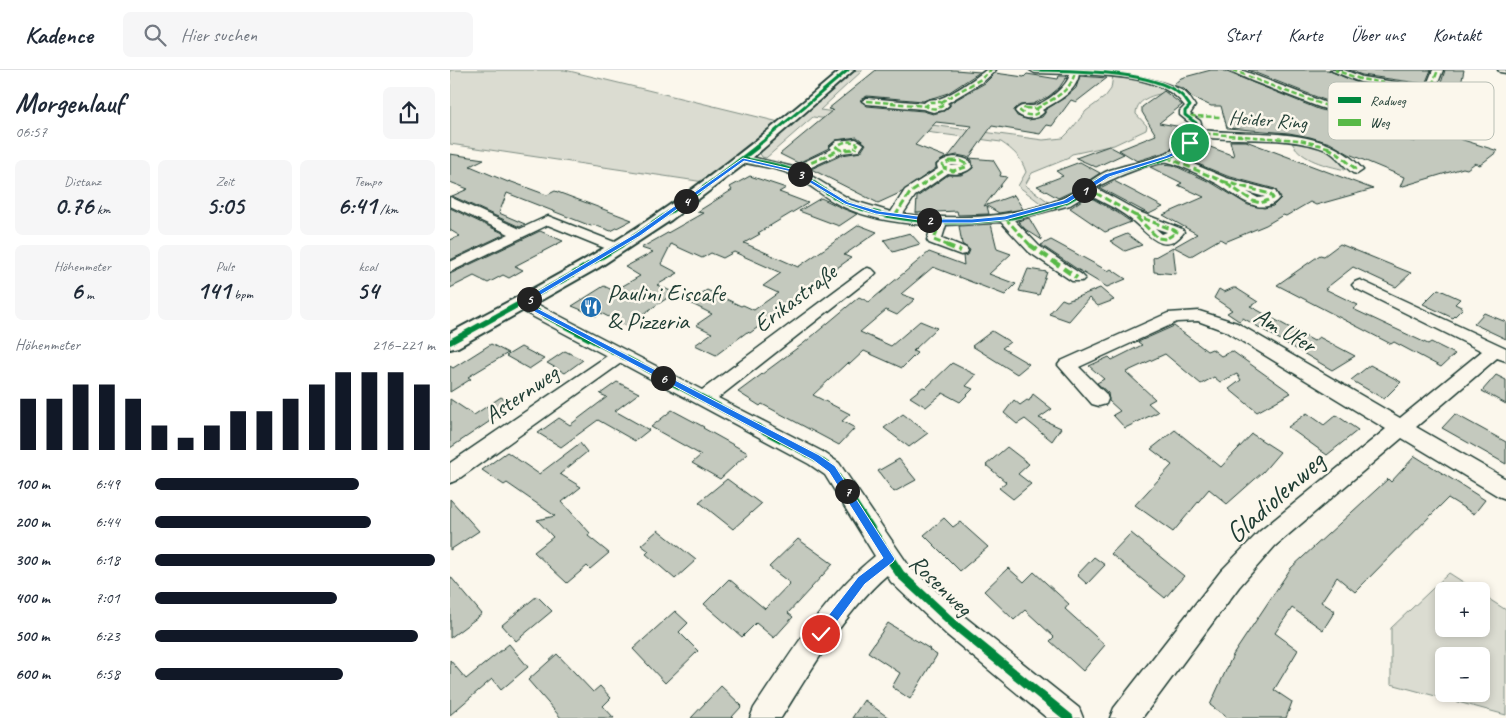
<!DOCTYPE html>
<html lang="de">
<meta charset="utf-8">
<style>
:root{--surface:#fff;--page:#f6f6f7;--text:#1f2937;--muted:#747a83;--line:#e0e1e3;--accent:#111827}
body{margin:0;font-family:Caveat,sans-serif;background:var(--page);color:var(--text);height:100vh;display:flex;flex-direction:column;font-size:19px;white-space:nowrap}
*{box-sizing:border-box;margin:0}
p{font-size:16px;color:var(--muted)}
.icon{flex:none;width:28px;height:28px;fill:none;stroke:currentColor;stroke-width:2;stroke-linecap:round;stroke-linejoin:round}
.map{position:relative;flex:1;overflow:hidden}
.drawer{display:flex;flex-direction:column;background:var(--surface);width:450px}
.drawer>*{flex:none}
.fabs{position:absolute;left:985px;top:512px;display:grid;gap:10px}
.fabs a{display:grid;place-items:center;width:55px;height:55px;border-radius:8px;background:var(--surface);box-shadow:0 2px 8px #0003;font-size:25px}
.pin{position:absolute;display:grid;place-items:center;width:42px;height:42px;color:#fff;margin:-21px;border:2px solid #fff;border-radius:50%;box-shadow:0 1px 5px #0007}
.km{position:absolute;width:25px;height:25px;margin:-12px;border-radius:50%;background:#222;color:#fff;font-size:14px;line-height:25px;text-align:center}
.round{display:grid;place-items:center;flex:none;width:52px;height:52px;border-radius:8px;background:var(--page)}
.headline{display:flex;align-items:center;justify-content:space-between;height:85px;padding:0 15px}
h1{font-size:28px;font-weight:600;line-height:38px}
.metrics{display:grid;grid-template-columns:repeat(3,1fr);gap:8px;height:85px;padding:5px 15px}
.metrics div{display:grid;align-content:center;border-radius:8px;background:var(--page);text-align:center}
.metrics b{font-size:25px;font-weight:600}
.metrics small{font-size:14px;font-weight:400}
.metrics p{font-size:14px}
.chart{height:140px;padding:10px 15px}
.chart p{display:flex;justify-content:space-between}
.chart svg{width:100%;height:90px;margin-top:5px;stroke:var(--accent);stroke-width:6}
ul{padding:0 15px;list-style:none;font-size:16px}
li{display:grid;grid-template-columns:80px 60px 1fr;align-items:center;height:38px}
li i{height:12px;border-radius:6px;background:var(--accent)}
header{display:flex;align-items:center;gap:30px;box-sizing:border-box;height:70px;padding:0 25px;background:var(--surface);border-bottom:1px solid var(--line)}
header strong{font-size:24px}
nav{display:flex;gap:28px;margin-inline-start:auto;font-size:18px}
.search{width:350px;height:45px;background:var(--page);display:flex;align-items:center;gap:12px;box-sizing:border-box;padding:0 18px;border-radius:8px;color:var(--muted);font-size:19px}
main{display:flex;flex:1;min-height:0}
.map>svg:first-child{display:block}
.green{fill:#dbdcd1;stroke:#7d8c82;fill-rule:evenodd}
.building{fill:#c4c9be;stroke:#1f3d34}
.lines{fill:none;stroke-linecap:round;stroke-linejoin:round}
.minor-casing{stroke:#1f3d34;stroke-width:3}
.tertiary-casing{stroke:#1f3d34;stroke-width:4}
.minor{fill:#fbf7ec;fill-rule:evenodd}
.tertiary{fill:#fbf7ec;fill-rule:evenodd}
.quiet-far2{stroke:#58b947;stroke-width:2.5;stroke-dasharray:5.5 2.5;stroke-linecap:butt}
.quiet-far1{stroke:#58b947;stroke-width:3;stroke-dasharray:7 3;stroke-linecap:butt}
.quiet{stroke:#58b947;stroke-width:4.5;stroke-dasharray:9 4.5;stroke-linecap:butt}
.cycleway-far4-casing{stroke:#fbf7ec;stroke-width:5}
.cycleway-far3-casing{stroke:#fbf7ec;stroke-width:6}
.cycleway-far2-casing{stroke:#fbf7ec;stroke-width:8}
.cycleway-far1-casing{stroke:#fbf7ec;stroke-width:10}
.cycleway-casing{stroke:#fbf7ec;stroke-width:12}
.cycleway-far4{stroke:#00873e;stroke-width:3}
.cycleway-far3{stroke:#00873e;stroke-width:4.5}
.cycleway-far2{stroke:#00873e;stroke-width:5.5}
.cycleway-far1{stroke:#00873e;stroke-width:7}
.cycleway{stroke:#00873e;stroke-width:9}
.route{fill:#1a73e8;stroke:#fff}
.labels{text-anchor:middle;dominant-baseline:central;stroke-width:5;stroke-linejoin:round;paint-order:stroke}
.far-street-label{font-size:20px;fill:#1f3d34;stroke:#fbf7ec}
.poi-label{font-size:24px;fill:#1f3d34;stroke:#fbf7ec;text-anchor:start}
.street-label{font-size:24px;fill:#1f3d34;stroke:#fbf7ec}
.near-street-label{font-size:29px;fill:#1f3d34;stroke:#fbf7ec}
.key{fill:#fbf7ec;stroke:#b9bfb5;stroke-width:1}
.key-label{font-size:14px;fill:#1f3d34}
</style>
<header>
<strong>Kadence</strong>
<div class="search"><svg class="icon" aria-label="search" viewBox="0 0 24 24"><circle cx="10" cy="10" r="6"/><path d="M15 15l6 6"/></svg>Hier suchen</div>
<nav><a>Start</a><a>Karte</a><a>Über uns</a><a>Kontakt</a></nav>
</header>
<main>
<section class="drawer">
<div class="headline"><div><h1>Morgenlauf</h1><p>06:57</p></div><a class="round"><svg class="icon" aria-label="share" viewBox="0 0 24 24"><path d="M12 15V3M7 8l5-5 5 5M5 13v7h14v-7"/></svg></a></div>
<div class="metrics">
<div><p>Distanz</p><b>0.76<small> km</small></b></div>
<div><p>Zeit</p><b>5:05</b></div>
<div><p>Tempo</p><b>6:41<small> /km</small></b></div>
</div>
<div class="metrics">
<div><p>Höhenmeter</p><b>6<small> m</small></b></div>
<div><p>Puls</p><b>141<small> bpm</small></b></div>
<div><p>kcal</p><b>54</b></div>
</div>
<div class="chart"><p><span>Höhenmeter</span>216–221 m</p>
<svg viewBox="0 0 160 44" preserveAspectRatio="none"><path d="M5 44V19M15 44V19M25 44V12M35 44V12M45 44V19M55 44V32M65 44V38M75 44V32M85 44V25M95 44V25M105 44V19M115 44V12M125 44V6M135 44V6M145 44V6M155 44V12"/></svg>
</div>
<ul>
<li><b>100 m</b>6:49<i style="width:73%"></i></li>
<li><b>200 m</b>6:44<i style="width:77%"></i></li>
<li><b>300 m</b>6:18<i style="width:100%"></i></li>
<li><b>400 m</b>7:01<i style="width:65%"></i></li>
<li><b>500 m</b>6:23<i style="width:94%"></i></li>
<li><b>600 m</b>6:58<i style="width:67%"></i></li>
</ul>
</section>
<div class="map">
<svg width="1056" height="648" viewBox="0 0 1056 648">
<rect width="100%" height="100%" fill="#fbf7ec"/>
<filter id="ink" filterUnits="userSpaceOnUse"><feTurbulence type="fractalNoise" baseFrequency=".02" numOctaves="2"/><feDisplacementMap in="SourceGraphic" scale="10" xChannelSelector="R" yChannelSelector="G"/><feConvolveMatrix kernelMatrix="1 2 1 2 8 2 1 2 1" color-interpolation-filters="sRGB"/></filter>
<g filter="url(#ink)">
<g class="green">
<path d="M0,0H115L329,52L254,112L0,74Z"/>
<path d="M403,0H413L370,40L593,70L613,68L620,61L636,41L655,27L661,19L663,5L705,14L721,22C708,24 686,27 686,44L697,56L696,60L664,75L622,84L618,87L619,88L582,103L575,115L599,132L593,135L568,116L576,102C571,87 563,80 551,72L363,47L316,88L312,87L309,82Z"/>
<path d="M842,73C870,76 880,73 895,100C875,95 853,91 842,73Z"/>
<path d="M999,503L1027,521H994V559H1031V524L1056,540V645L941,614V558ZM994,586H1031V624H994Z"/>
</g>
<g class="building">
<path d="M426,0H505L530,2L498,23L473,31L417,26L410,30L417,36L473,41L483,44L494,41L500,36V33L535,13L545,3L574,7L577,4L608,9L609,6H617L609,18L598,27L583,34L570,35L564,40L567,46L579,50L592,47L595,43V40L616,27L626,18L630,6L657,8L626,32L621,30L602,56L597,55L590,64L542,56L519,88L543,90L551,103L550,106L557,107L534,136L564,125L573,139L549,143L537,136L539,144L508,145L507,141L466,143L467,127L498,105H511L523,98L522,90L517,87L507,85L498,87L522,56L486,52L465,75L496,87L486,94V98L452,122L428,133L361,99L392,85L411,82L416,74L407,67L386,70L379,76V78L348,93L330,84L383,40L378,39Z"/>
<path d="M761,0H772L868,39L935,58L931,61L964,72L985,59L994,25L986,30L995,0H1014L1007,34L1012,35L1011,43L1015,44L1010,69L1048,81L1030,95L1025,93L1017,99L1013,98L950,117L954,107L899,84L880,73L860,67L839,63L777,58L771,36H761L742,27L734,19L723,15L731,8Z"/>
<path d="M798,0H878L910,14L961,22L951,50L947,52L877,31Z"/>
<path d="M899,0H981L975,14L912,5Z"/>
<path d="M714,21L732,35L709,53L732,57L725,74L727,75L716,82L687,91L669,80L706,65L692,42V37Z"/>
<path d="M780,71H796L923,119L866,135L860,132L836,146L833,145L816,155L775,172L770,169L741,186L724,177L747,164L713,145L754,127L728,115L732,113L700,97L712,94L723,95L762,113L798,135L814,138L823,136L831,128L825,119L777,106L731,87L740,80L744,82L755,75L784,86Z"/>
<path d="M659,76L674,84L646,97L626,88Z"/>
<path d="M0,84L34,89L20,96L58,112L59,111L97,125L105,121L182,150L161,161L144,155L141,156L57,123L49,143L75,154L70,157L2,126L18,119L0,112Z"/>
<path d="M630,92L650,103L623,121L608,128L587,116L613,106L606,101Z"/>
<path d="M300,106L336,118L329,122L358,133L308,163L310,164L294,173L348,197L409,155L427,162L394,185L401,188L373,208L376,210L336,240L333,239L300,263L297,262L266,285L245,275L262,263L246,255L262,244L238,232L257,220L291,236L293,235L304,240L328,223L313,216L331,203L284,182L273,188L261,183L252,188L221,174L211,194L228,203L207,215L225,223L190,246L193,247L178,257L151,243L146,246L122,236L154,216L164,221L190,206L175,197L203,182L191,178L253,143L247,142L282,120L280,117Z"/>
<path d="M664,111L685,122L713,137L699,144L650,118Z"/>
<path d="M638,126L668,143L681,152L655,162L620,138Z"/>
<path d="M371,128L394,139L407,144L389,156L349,141Z"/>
<path d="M0,138L55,164L0,190V170L10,166L0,160Z"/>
<path d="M579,148L592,170L575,159L568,151Z"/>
<path d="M541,154L547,179L561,184L539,204L566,214L555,225L483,197L451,224L465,229L447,245L436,240L410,262L441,276L470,251L487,258L463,281L467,283L452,298L414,281L400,294L397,293L363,325L400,344L392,351L405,358L389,375L312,334L310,336L288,322L354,273L409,227L419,232L479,182L514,195L513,186L518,185L520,180L512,174L509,156Z"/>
<path d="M90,161L113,171L65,196L73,200L59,208L53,205L38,213L24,206L0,218V204Z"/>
<path d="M460,163L470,174L443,182L434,170Z"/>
<path d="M677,164L692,175L675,181L660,171Z"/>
<path d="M601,170L658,201L661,199L676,209L657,217L627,199L591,175Z"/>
<path d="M890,174L961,203L946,217L903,197L875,219L908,235L903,239L978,274L981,272L1005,284L991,297L944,272L941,274L827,215L870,185L874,186Z"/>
<path d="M723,177L726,204L704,202L703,188Z"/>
<path d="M578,199L597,202L589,225L569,221Z"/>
<path d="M650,218L664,230L648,236L639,228L619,251L599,244L612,229L617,231Z"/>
<path d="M783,218H786L808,232L800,236L864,271L869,267L905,286L882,300L793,248L789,251L777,243L782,240L764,228L769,219L774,222Z"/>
<path d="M988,219L1010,229L1005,234L1013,238L1003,248L973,234Z"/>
<path d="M1034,243L1056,252V269L1024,254Z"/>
<path d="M724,256L757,281L762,279L771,286L782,281L841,323L807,342L779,319L791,310L787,304L770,312L764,307L751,314L715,284L676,302L705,329L698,333L708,342L675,358L663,345L670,341L659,331L658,323L647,313L654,309L639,296L659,287L662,290L692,275L688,272Z"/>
<path d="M542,261L560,272L552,278L579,294L567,304L522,276Z"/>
<path d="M41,274L58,283L18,307L21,309L0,322V296L3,298Z"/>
<path d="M71,277L94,289L79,299L56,286Z"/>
<path d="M115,281L133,290L115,303L97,293Z"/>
<path d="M502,293L526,305L516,316L523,319L510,332L493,323L476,337L460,327L473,317L476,318Z"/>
<path d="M920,295L951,312L934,329L901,310Z"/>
<path d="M1046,305L1056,310V334L1032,321Z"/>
<path d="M167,312L189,323L165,341L199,360L185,371L148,350L111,377L88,363L109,348L120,355L157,327L150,324Z"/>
<path d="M583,324L602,339L589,348L611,358L602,371L575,349L567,354L554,343L564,330L570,335L577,330L579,331Z"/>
<path d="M51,327L64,335L0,378V329L24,345Z"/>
<path d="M222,340L254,357L253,358L298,383L270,409L242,393L251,385L201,357Z"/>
<path d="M857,343L874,355L886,345L908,360L877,385L838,357Z"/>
<path d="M453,344L478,363L459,377L434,358Z"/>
<path d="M1005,344L1056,372V394L992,358Z"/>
<path d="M725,360L771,397L802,364L830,382L813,402L777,434L759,419L723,462L685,435L722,395L701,379Z"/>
<path d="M130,373L137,382L110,404L131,417L112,432L140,463L138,466L159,483L140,499L137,496L117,513L84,482L103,467L87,450L105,446L57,413L54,415L32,400L57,382L89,404Z"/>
<path d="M557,377L579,394L568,404L581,414L563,429L549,418L556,412L536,395Z"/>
<path d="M965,386L1035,430L1024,444L998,428L905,522L887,507L871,532L885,541L873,560L842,538L825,563L848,580L824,620L842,632L836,648H778L760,635L783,585L841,498L938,409L941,412Z"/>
<path d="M449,389L466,410L444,422L428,401Z"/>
<path d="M277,409L311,434L283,459L249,432Z"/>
<path d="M0,429L29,461L0,480Z"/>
<path d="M494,448L503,457L510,452L538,477L510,501L474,465Z"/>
<path d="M208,460L246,490L225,509L196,484L199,481L191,475Z"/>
<path d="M681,463L734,506L715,528L661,484Z"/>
<path d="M348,469L383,494L338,543L343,547L324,568L306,553L292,567L254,534L279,509L315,539L340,513L319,497Z"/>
<path d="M644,487L655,495L637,514L627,505Z"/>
<path d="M558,498L574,512L584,502L619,534L615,539L655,575L633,601L600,571L604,567L575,540L564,550L534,521Z"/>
<path d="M0,506L32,544L0,568Z"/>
<path d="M87,526L102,541L66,571L52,555Z"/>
<path d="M225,541L238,553L229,562L248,581L215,613L183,579Z"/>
<path d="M438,553L480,579L479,580L487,585L460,629L442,617L450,603L418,582Z"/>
<path d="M59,574L78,597L51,620L42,609L0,645V590L16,609Z"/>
<path d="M107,584L143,622L150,616L161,628L153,636L164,648H111L78,610Z"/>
<path d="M271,616L292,636L281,648H241Z"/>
<path d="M414,630L439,648H402Z"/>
</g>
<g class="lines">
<g class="minor-casing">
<g id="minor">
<path d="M536,0H546L534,11L497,33L499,35L493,40L483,42L473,39L417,34L412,31L417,28L474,33C479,28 482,30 488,29C499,27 527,7 536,0Z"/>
<path d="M580,0C627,0 693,0 733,21C738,24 742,31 745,36L740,44L750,51L753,60C806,67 875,53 913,100L907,104L903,103C893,96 887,85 876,80C840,65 789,72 750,67L737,81L727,87L776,108L825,121L829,128C811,150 785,124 768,114C757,108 731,95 718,92C707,90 657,110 646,118L689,142L732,159L734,162C713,190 696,160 679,148C667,138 651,132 638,124L620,135L564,150L589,176L632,205L635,208L632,211H622L579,182L551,152L496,155L492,168L516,178L518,181L516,184L511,185L479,173L477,170L482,155C450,154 412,148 384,132C368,123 355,110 338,103C322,97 305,96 289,91L287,89L293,85L343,97L382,79L380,77L387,71L406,69L414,74L409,81L391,83L353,101L401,130L441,142L455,120L488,99L487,95C496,86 509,85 520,91L522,97C517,103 505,105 498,103L465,126L453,144C505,150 562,149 611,129C629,122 642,107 660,100C690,90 725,90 743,60L741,54L730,45V41L735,36C713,6 663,6 629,4C626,23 607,31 592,40L594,42C586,51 572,50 565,41C571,34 575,36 583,36C595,34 618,16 620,4L585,3ZM502,95H510L500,96ZM797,122L815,127L808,128ZM705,158L717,162L712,164Z"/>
<path d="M778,0H791L876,33L962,58L970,42L972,22L910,12L880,0H894L912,7L976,17L983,0H993L986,18L982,21C984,35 979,61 964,65L869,37L802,11Z"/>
<path d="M1048,0H1056V3L1050,2Z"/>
<path d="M0,127L70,159L98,146L172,175L174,178L172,181H162L98,155L0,202V192L59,164L0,136Z"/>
<path d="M418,198L423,200L426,203L423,206L268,328L373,382L389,393L459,496L515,547L629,638L633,648H597L497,565L441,512L437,505C396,540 360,602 331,648H300L304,638C340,585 375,526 425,486L375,405L359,394L171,293L7,410L0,413V393L157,286L65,237L63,233L65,229H77L252,320L413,200Z"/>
<path d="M910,210L1056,278V291L1047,288L966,357L1056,409V429L1048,426L952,368L825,476L789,517L692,648H660L664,638L771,501L809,462L936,359L775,261L748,251L727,252L629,297L656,324L658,329L656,334L649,336L642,334L608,295L611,291L718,243L749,241L787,253L950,348L1032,281L905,218L902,215L905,212Z"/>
</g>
</g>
<g class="tertiary-casing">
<path id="tertiary" d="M391,0H404L301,89L221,150L148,198L8,277L0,279V263C53,234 108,207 159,175C242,124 317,63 391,0Z"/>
</g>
<use href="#minor" class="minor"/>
<use href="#tertiary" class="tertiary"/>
<g class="quiet-far2">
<path d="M783,0C842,25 902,46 964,62C975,51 979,35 977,20L910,9L885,0"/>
<path d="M977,20L981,18L988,0"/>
<path d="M417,31L476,36"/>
<path d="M480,32H491L494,35C488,39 482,40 476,36Z"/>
<path d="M491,32L531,9L541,0"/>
<path d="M575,38L586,39L589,42C583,47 576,46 570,41Z"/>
<path d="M586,39C602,29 622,22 625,1"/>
<path d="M740,46L770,47"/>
<path d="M747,63L850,70L881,78"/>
<path d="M389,78L386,77C393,71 400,70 408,74L405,78"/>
</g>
<g class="quiet-far1">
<path d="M386,77L392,80L405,79L406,77"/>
<path d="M877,77L887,83L907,100"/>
<path d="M716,87L772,111"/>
<path d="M500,91H511L516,94V97L503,101L494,98L493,95Z"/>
<path d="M343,101L389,80"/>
<path d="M772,111L820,124L823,128L811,133L803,131Z"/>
<path d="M637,118L684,145"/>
<path d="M684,145L724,160L727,162L716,169L708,168Z"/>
<path d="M445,146L460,123L496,99"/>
<path d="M555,148L581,176"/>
<path d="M490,151L484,170L499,176"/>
</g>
<g class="quiet">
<path d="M496,175L511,181"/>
<path d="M580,175L627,208"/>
</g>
<g class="cycleway-far4-casing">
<g id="cycleway-far4">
<path d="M585,0C623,1 700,0 730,24C734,27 737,32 740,36L735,41V45L746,53L748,60L742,71L734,78"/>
<path d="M305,78L398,0"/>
</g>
</g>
<g class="cycleway-far3-casing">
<g id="cycleway-far3">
<path d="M293,89C313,93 333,95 351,105C367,114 380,126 396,133C459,159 553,158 615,132C631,125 642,113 657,106C682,94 713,95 735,77"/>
<path d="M170,176L242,127L307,77"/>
</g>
</g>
<g class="cycleway-far2-casing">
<g id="cycleway-far2">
<path d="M71,233L197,299"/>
<path d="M0,272L118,207L171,175"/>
</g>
</g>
<g class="cycleway-far1-casing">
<path id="cycleway-far1" d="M195,298L366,388L382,399L418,454"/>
</g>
<g class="cycleway-casing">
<path id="cycleway" d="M417,453L450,504L506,556L619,648"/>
</g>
<use href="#cycleway-far4" class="cycleway-far4"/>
<use href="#cycleway-far3" class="cycleway-far3"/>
<use href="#cycleway-far2" class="cycleway-far2"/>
<use href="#cycleway-far1" class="cycleway-far1"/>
<use href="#cycleway" class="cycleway"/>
</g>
</g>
<path class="route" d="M738,72L742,73L732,82L718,88L659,107L618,133L555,150L522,153H490L426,144L395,134L342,102L294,91L190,166L77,233L369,385L385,396L445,489L443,492L415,514L375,568L371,569L367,568L366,564L367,560L408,507L433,488L379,402L363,390L68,233L185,164L293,88L345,100L398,132L429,141L490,149H522L555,146L614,130L655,104L715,86L728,80Z"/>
<defs>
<g id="restaurant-disc" transform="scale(1.125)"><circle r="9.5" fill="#1f6fb2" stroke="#fbf7ec"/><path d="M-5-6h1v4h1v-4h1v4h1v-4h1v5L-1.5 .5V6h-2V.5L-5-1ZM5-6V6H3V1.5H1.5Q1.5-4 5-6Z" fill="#fff"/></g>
</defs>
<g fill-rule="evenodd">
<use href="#restaurant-disc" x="141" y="237"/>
</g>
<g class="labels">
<g class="far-street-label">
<text transform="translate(818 50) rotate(4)">Heider Ring</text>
</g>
<g class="poi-label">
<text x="157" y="223">Paulini Eiscafe<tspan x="157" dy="28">&amp; Pizzeria</tspan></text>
</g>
<g class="street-label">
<text transform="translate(345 228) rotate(-37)">Erikastraße</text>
<text transform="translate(835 260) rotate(30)">Am Ufer</text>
<text transform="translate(71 324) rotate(-35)">Asternweg</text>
<text transform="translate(491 515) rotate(44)">Rosenweg</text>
</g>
<g class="near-street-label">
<text transform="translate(825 427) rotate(-42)">Gladiolenweg</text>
</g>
</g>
<rect x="878" y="12" width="166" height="58" rx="8" class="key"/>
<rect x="888" y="27" width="23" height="6" fill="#00873e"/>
<rect x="888" y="49" width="23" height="7" fill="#58b947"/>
<g class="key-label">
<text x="920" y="35">Radweg</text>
<text x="920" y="57">Weg</text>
</g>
</svg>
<div class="fabs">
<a>+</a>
<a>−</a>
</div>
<div class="pin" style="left:740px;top:73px;background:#1e9e55"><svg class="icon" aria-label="arrive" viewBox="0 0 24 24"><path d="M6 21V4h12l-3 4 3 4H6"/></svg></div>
<div class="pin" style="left:371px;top:564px;background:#d93025"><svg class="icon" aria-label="check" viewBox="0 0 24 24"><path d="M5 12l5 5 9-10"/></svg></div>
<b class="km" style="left:634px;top:120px">1</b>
<b class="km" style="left:479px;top:150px">2</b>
<b class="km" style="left:350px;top:104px">3</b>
<b class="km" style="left:236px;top:131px">4</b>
<b class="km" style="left:79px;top:229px">5</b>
<b class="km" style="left:213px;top:308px">6</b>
<b class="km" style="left:397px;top:421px">7</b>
</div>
</main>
